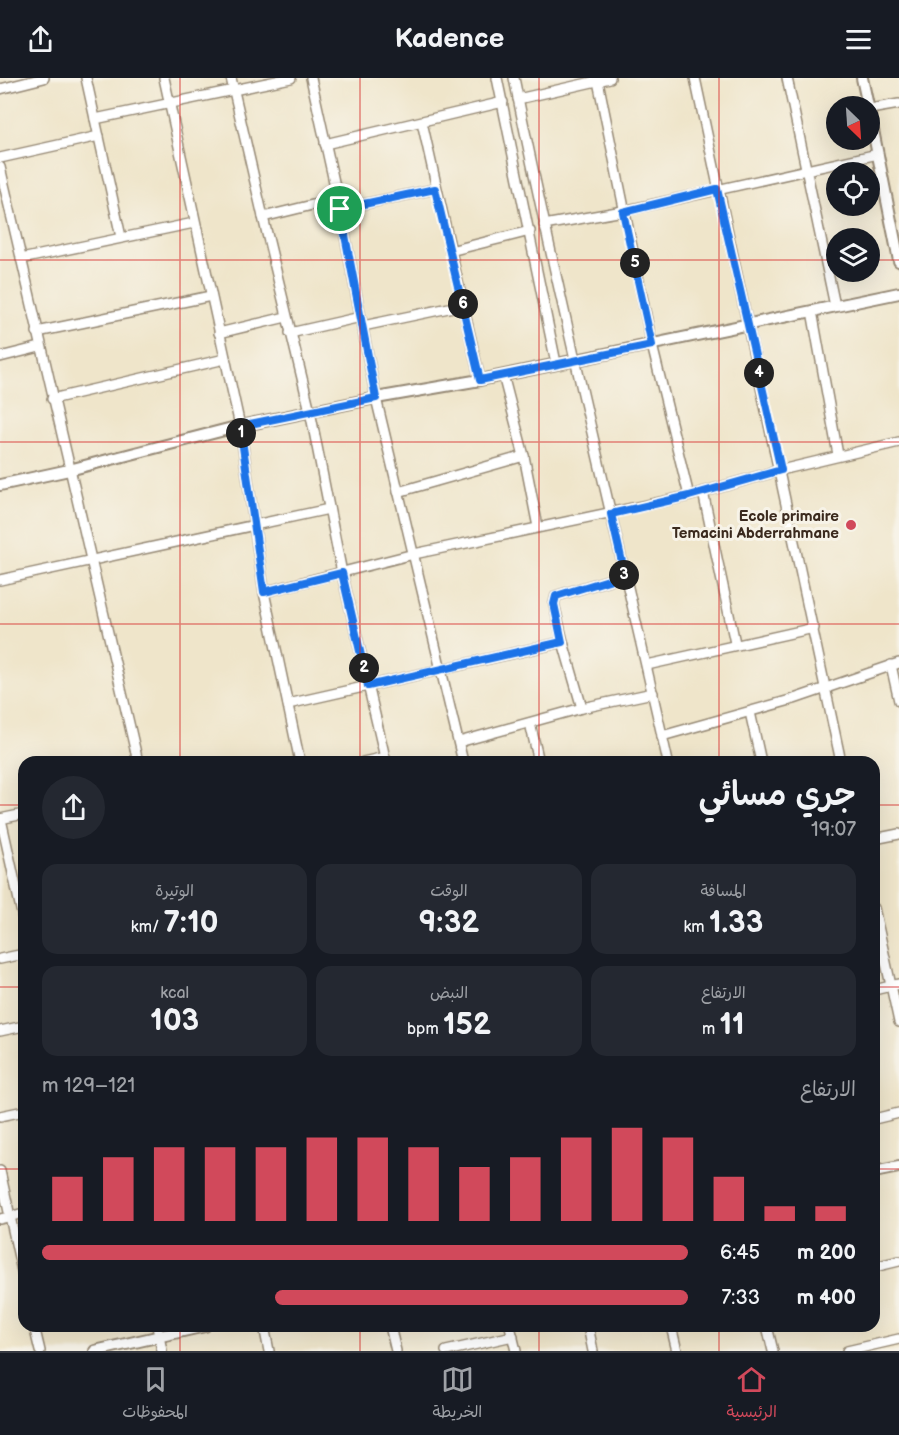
<!DOCTYPE html>
<html lang="ar">
<meta charset="utf-8">
<style>
:root{--surface:#171b24;--page:#242831;--text:#f1f3f6;--muted:#9ea1a6;--line:#363941;--accent:#d1495b}
body{margin:0;font-family:"Balsamiq Sans","Playpen Sans Arabic",sans-serif;background:var(--page);color:var(--text);direction:rtl;height:100vh;display:flex;flex-direction:column;font-size:22px;white-space:nowrap}
*{box-sizing:border-box;margin:0}
p{font-size:20px;color:var(--muted)}
.icon{flex:none;width:33px;height:33px;fill:none;stroke:currentColor;stroke-width:2;stroke-linecap:round;stroke-linejoin:round}
.map{position:relative;flex:1;overflow:hidden;direction:ltr}
.sheet{position:absolute;left:18px;top:678px;width:862px;height:576px;display:flex;flex-direction:column;background:var(--surface);border-radius:18px;box-shadow:0 6px 24px #0002;direction:rtl}
.sheet>*{flex:none}
.needle{width:39px;rotate:155deg}
.fabs{position:absolute;left:826px;top:18px;display:grid;gap:12px}
.fabs a{display:grid;place-items:center;width:54px;height:54px;border-radius:50%;background:var(--surface);box-shadow:0 6px 24px #0002;font-size:30px}
.pin{position:absolute;display:grid;place-items:center;width:51px;height:51px;color:#fff;margin:-26px;border:3px solid #fff;border-radius:50%;box-shadow:0 2px 6px #0007}
.km{position:absolute;width:30px;height:30px;margin:-15px;border-radius:50%;background:#222;color:#fff;font-size:16px;line-height:30px;text-align:center}
.round{display:grid;place-items:center;flex:none;width:63px;height:63px;border-radius:32px;background:var(--page)}
.head{display:flex;align-items:center;justify-content:space-between;height:102px;padding:0 24px}
h1{font-size:33px;font-weight:600;line-height:45px}
.metrics{display:grid;grid-template-columns:repeat(3,1fr);gap:9px;height:102px;padding:6px 24px}
.metrics div{display:grid;align-content:center;border-radius:15px;background:var(--page);text-align:center}
.metrics b{font-size:30px;font-weight:600}
.metrics small{font-size:16px;font-weight:400}
.metrics p{font-size:16px}
.chart{height:168px;padding:12px 24px}
.chart p{display:flex;justify-content:space-between}
.chart svg{width:100%;height:108px;margin-top:6px;stroke:var(--accent);stroke-width:6}
ul{padding:0 24px;list-style:none;font-size:20px}
li{display:grid;grid-template-columns:96px 72px 1fr;align-items:center;height:45px}
li i{height:15px;border-radius:8px;background:var(--accent)}
header{display:flex;justify-content:space-between;align-items:center;height:78px;padding:0 24px;background:var(--surface);font-size:27px;font-weight:600}
.dock{display:flex;justify-content:space-around;align-items:center;height:84px;border-top:2px solid var(--line);background:var(--surface);font-size:16px;color:var(--muted)}
.dock a{display:grid;justify-items:center;gap:3px}
.dock .selected{color:var(--accent)}
.map>svg:first-child{display:block}
.lines{fill:none;stroke-linecap:round;stroke-linejoin:round}
.minor-casing{stroke:#958874;stroke-width:12}
.tertiary-casing{stroke:#958874;stroke-width:14}
.minor{stroke:#fff;stroke-width:9}
.tertiary{stroke:#fff;stroke-width:10}
.route-casing{stroke:#fff;stroke-width:12}
.route{stroke:#1a73e8;stroke-width:8}
.grid{fill:none;stroke:#d62828;stroke-width:1.5;stroke-opacity:0.55}
.poi-dot{fill:#d1495b;stroke:#f7f3e8;stroke-width:2}
.labels{text-anchor:middle;dominant-baseline:central;stroke-width:6;stroke-linejoin:round;paint-order:stroke}
.poi-label{font-size:15px;font-weight:bold;fill:#3b2a1e;stroke:#f7f3e8;text-anchor:end}
</style>
<header><svg class="icon" aria-label="menu" viewBox="0 0 24 24"><path d="M4 6h16M4 12h16M4 18h16"/></svg>Kadence<svg class="icon" aria-label="share" viewBox="0 0 24 24"><path d="M12 15V3M7 8l5-5 5 5M5 13v7h14v-7"/></svg></header>
<div class="map">
<svg width="899" height="1273" viewBox="0 0 899 1273">
<rect width="100%" height="100%" fill="#f7f3e8"/>
<filter id="ink" filterUnits="userSpaceOnUse"><feTurbulence type="fractalNoise" baseFrequency=".0167" numOctaves="2"/><feDisplacementMap in="SourceGraphic" scale="12" xChannelSelector="R" yChannelSelector="G"/><feConvolveMatrix kernelMatrix="1 2 1 2 8 2 1 2 1" color-interpolation-filters="sRGB"/></filter>
<filter id="wash" filterUnits="userSpaceOnUse"><feTurbulence type="fractalNoise" baseFrequency=".008" numOctaves="4" result="noise"/><feDisplacementMap in="SourceGraphic" scale="24" xChannelSelector="R" yChannelSelector="G"/><feGaussianBlur stdDeviation="1.35" result="paint"/><feColorMatrix in="noise" values="0 0 0 0 0 0 0 0 0 0 0 0 0 0 0 0 0 1.4 0 .05"/><feComposite in="paint" operator="in"/></filter>
<g filter="url(#wash)">
<rect width="100%" height="100%" fill="#efe5ca"/>
</g>
<g filter="url(#ink)">
<g class="lines">
<g class="minor-casing">
<g id="minor">
<path d="M86,0L121,159"/>
<path d="M164,0L240,348L264,514L300,684"/>
<path d="M231,0L263,139L337,121"/>
<path d="M311,0L340,131L376,320L463,684"/>
<path d="M497,0L556,285"/>
<path d="M514,0C560,229 617,456 668,684"/>
<path d="M695,0L841,684"/>
<path d="M787,0L835,228"/>
<path d="M598,3L652,267L689,418"/>
<path d="M0,11L44,0"/>
<path d="M518,21L610,0"/>
<path d="M870,31L899,26"/>
<path d="M95,41L291,0"/>
<path d="M422,44L480,302"/>
<path d="M325,66L503,24"/>
<path d="M0,80L99,58"/>
<path d="M0,89L138,684"/>
<path d="M340,131L435,111"/>
<path d="M263,139L310,333L342,495L386,684"/>
<path d="M544,147L623,133L878,76"/>
<path d="M450,173L530,153"/>
<path d="M21,181L194,145"/>
<path d="M812,233L838,377"/>
<path d="M363,248L463,227"/>
<path d="M37,254L211,218"/>
<path d="M219,255L286,239"/>
<path d="M290,255L361,239"/>
<path d="M0,279L40,269"/>
<path d="M503,297L524,378"/>
<path d="M52,321L225,281"/>
<path d="M398,414L524,378L538,449"/>
<path d="M703,414L735,565"/>
<path d="M0,502L329,431"/>
<path d="M264,514L414,476L689,418L781,392L899,364"/>
<path d="M563,564L554,526L556,518L625,497"/>
<path d="M647,587L814,550"/>
<path d="M891,587L899,623"/>
<path d="M288,626L563,564L582,630"/>
<path d="M750,634L761,684"/>
<path d="M530,645L539,684"/>
<path d="M662,658L794,621L899,585"/>
<path d="M459,664L582,630L653,615"/>
<path d="M363,684L385,679"/>
<path d="M0,741L24,736"/>
<path d="M1,741L24,845"/>
<path d="M874,761L899,756"/>
<path d="M874,830L899,944"/>
<path d="M0,881L24,876"/>
<path d="M874,912L899,906"/>
<path d="M0,953L24,948"/>
<path d="M0,1038L24,1033"/>
<path d="M874,1041L899,1035"/>
<path d="M0,1093L24,1202"/>
<path d="M0,1141L24,1135"/>
<path d="M874,1189L899,1183"/>
<path d="M34,1248L40,1273"/>
<path d="M157,1248L162,1273"/>
<path d="M264,1248L269,1273"/>
<path d="M390,1248L396,1273"/>
<path d="M510,1248L516,1273"/>
<path d="M588,1248L593,1273"/>
<path d="M671,1248L677,1273"/>
<path d="M767,1248L773,1273"/>
<path d="M446,1273L513,1258"/>
<path d="M847,1273L899,1261"/>
</g>
</g>
<g class="tertiary-casing">
<g id="tertiary">
<path d="M862,0L868,28"/>
<path d="M870,37L899,183"/>
<path d="M0,407L69,392L240,348L376,320L480,302L899,215"/>
<path d="M874,1094L899,1089"/>
<path d="M95,1273L205,1248"/>
</g>
</g>
<use href="#minor" class="minor"/>
<use href="#tertiary" class="tertiary"/>
</g>
</g>
<g class="lines" filter="url(#ink)">
<g class="route-casing">
<path id="route" d="M435,111L480,302L652,267L623,134L717,111L781,392L689,418L611,436L625,497L556,518L554,526L562,564L368,608L342,495L264,514L240,348L376,320L340,131Z"/>
</g>
<use href="#route" class="route"/>
</g>
<path class="grid" d="M180,0V684M360,0V684M539,0V684M719,0V684M0,182H837M870,182H899M0,364H899M0,546H899M0,727H24M874,727H899M0,909H24M874,909H899M0,1091H24M874,1091H899M180,1248V1273M360,1248V1273M539,1248V1273M719,1248V1273"/>
<circle class="poi-dot" cx="851" cy="447" r="6"/>
<g class="labels">
<g class="poi-label">
<text x="839" y="438">Ecole primaire<tspan x="839" dy="17">Temacini Abderrahmane</tspan></text>
</g>
</g>
</svg>
<div class="fabs">
<a><svg class="needle" viewBox="-14 -14 28 28"><path d="M0-13l5 13h-10z" fill="#e53935"/><path d="M0 13l5-13h-10z" fill="#9ea1a6"/></svg></a>
<a><svg class="icon" aria-label="locate" viewBox="0 0 24 24"><circle cx="12" cy="12" r="6"/><path d="M12 2v4M12 18v4M2 12h4M18 12h4"/></svg></a>
<a><svg class="icon" aria-label="layers" viewBox="0 0 24 24"><path d="M12 4l9 5-9 5-9-5zM3 14l9 5 9-5"/></svg></a>
</div>
<div class="pin" style="left:340px;top:131px;background:#1e9e55"><svg class="icon" aria-label="arrive" viewBox="0 0 24 24"><path d="M6 21V4h12l-3 4 3 4H6"/></svg></div>
<b class="km" style="left:241px;top:355px">1</b>
<b class="km" style="left:364px;top:590px">2</b>
<b class="km" style="left:624px;top:497px">3</b>
<b class="km" style="left:759px;top:295px">4</b>
<b class="km" style="left:635px;top:185px">5</b>
<b class="km" style="left:463px;top:226px">6</b>
<section class="sheet">
<div class="head"><div><h1>جري مسائي</h1><p>19:07</p></div><a class="round"><svg class="icon" aria-label="share" viewBox="0 0 24 24"><path d="M12 15V3M7 8l5-5 5 5M5 13v7h14v-7"/></svg></a></div>
<div class="metrics">
<div><p>المسافة</p><b>1.33<small> km</small></b></div>
<div><p>الوقت</p><b>9:32</b></div>
<div><p>الوتيرة</p><b>7:10<small> /km</small></b></div>
</div>
<div class="metrics">
<div><p>الارتفاع</p><b>11<small> m</small></b></div>
<div><p>النبض</p><b>152<small> bpm</small></b></div>
<div><p>kcal</p><b>103</b></div>
</div>
<div class="chart"><p><span>الارتفاع</span>121–129 m</p>
<svg viewBox="0 0 160 44" preserveAspectRatio="none"><path d="M5 44V26M15 44V18M25 44V14M35 44V14M45 44V14M55 44V10M65 44V10M75 44V14M85 44V22M95 44V18M105 44V10M115 44V6M125 44V10M135 44V26M145 44V38M155 44V38"/></svg>
</div>
<ul>
<li><b>200 m</b>6:45<i style="width:100%"></i></li>
<li><b>400 m</b>7:33<i style="width:64%"></i></li>
</ul>
</section>
</div>
<nav class="dock">
<a class="selected"><svg class="icon" aria-label="home" viewBox="0 0 24 24"><path d="M3 11l9-7 9 7M6 9v11h12V9"/></svg>الرئيسية</a>
<a><svg class="icon" aria-label="map" viewBox="0 0 24 24"><path d="M3 6l6-2 6 2 6-2v14l-6 2-6-2-6 2zM9 4v14M15 6v14"/></svg>الخريطة</a>
<a><svg class="icon" aria-label="saved" viewBox="0 0 24 24"><path d="M7 4h10v16l-5-4-5 4z"/></svg>المحفوظات</a>
</nav>
